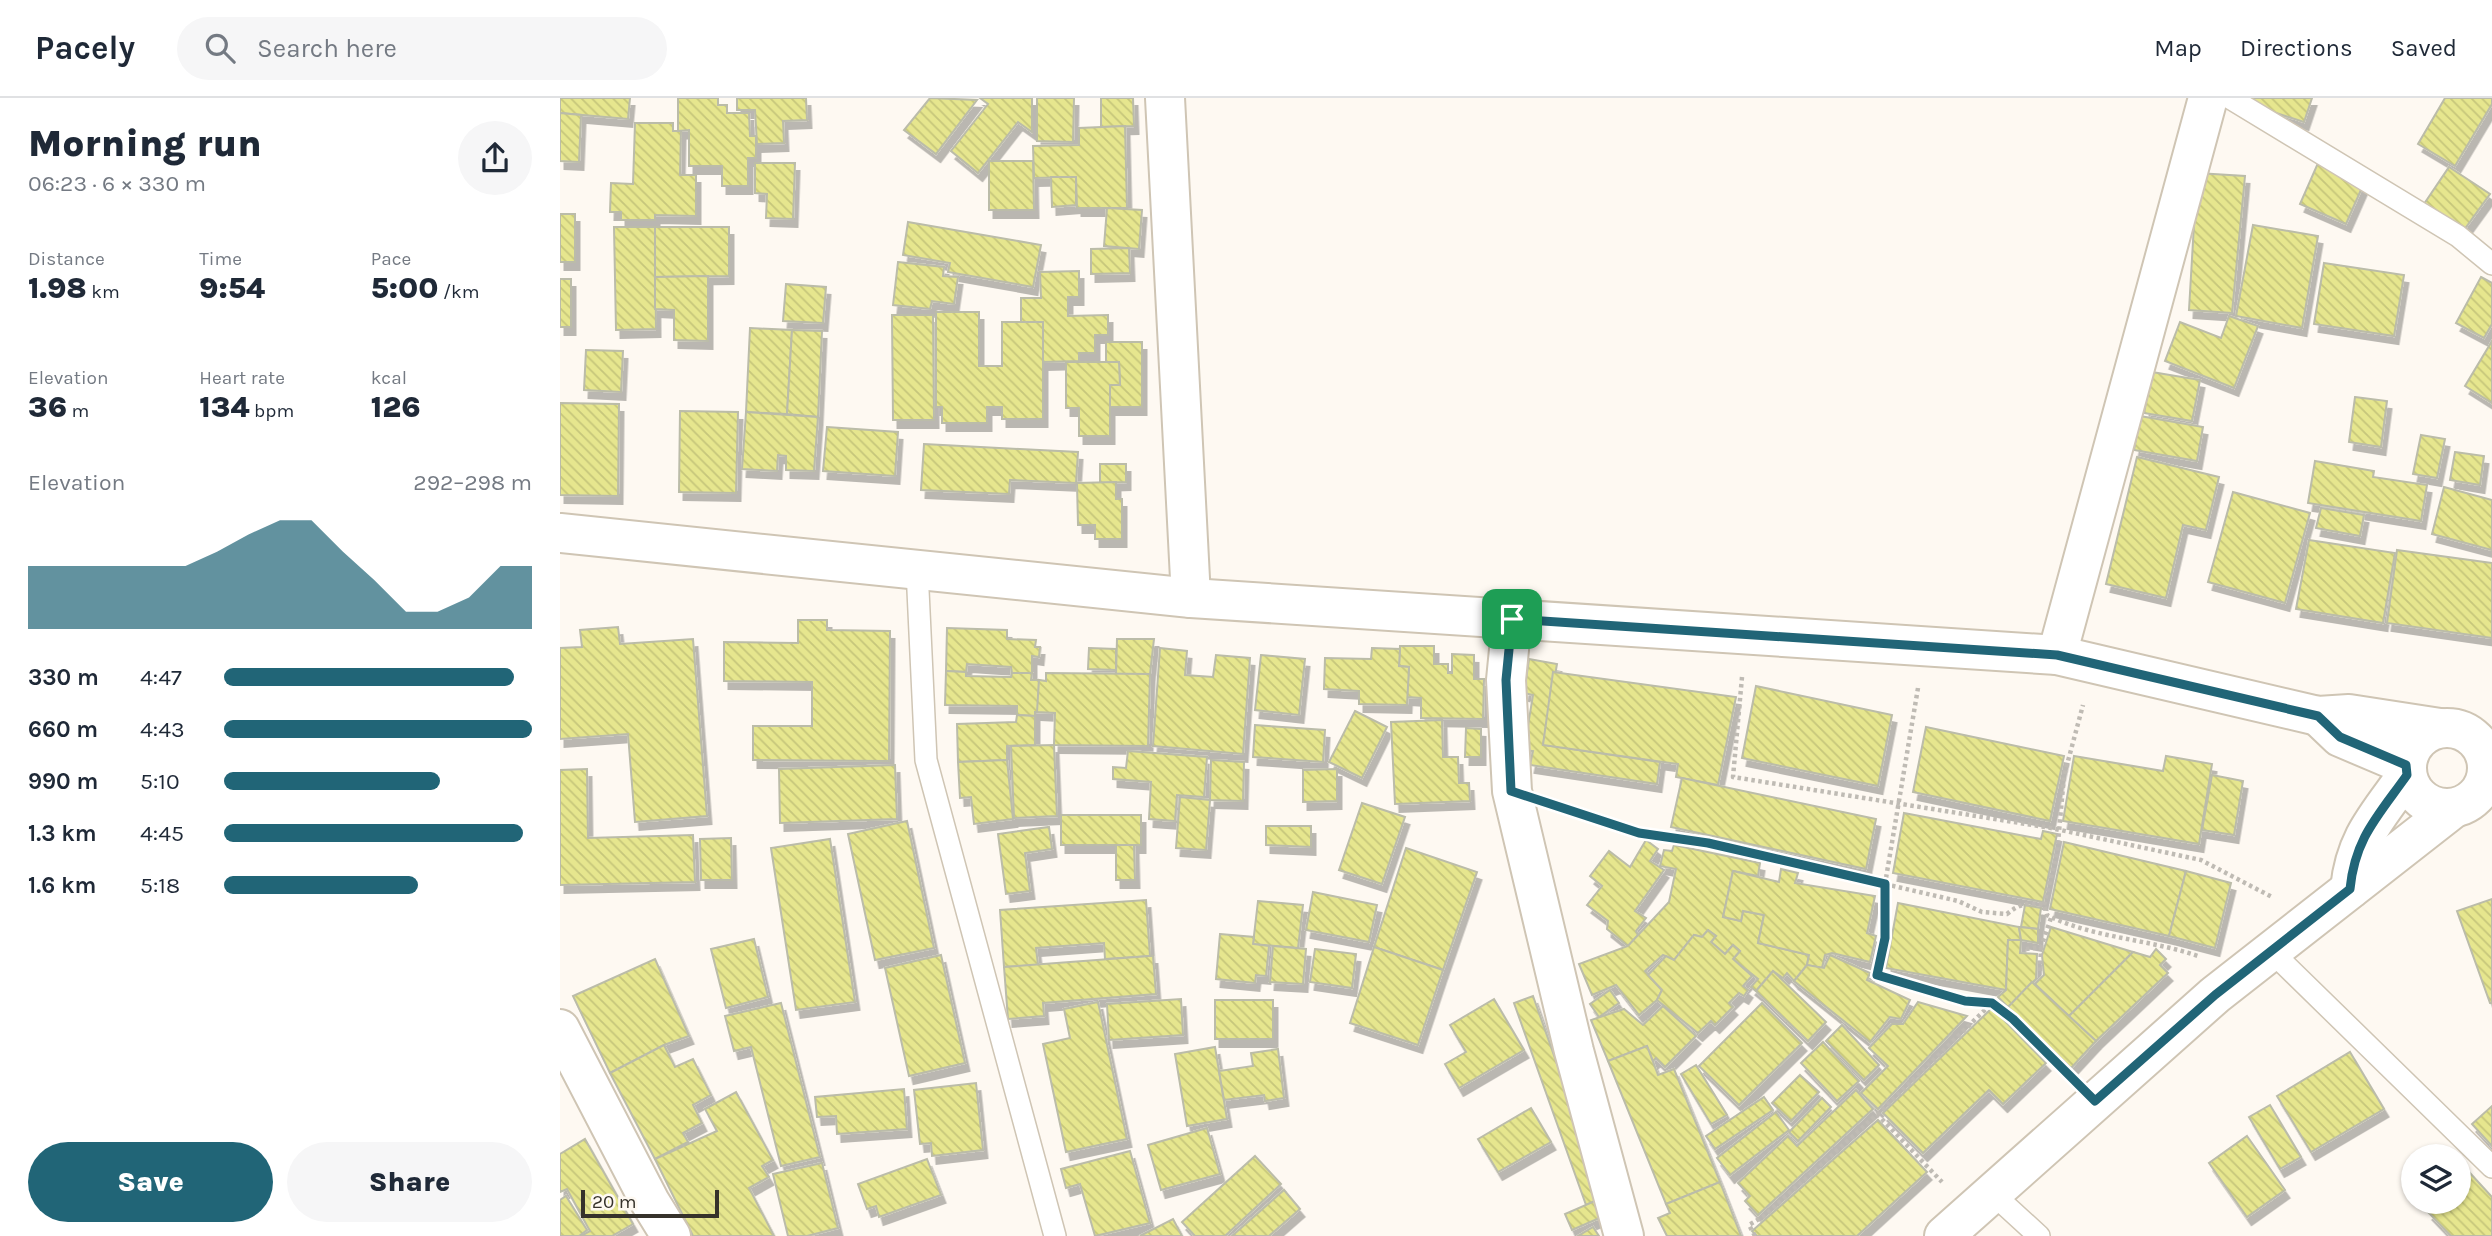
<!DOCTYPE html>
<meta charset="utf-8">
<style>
:root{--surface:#fff;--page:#f6f6f7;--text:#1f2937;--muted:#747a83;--line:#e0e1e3;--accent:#216577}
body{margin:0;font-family:Karla,sans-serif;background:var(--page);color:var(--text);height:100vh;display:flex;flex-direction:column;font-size:26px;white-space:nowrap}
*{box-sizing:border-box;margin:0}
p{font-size:23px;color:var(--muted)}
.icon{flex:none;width:38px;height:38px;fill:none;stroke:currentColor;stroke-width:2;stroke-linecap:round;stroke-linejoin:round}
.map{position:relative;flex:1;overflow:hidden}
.panel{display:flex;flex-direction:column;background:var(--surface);width:560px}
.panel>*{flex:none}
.buttons{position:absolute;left:1841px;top:1046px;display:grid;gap:14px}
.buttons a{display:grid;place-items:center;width:70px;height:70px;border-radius:50%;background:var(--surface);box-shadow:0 2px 5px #0004;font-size:35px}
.scale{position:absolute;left:21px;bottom:18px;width:138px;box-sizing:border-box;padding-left:7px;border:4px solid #36322b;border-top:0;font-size:19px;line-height:24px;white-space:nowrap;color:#36322b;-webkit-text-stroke:5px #fef9f2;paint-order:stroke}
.pin{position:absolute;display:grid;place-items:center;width:60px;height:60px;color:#fff;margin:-30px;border-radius:14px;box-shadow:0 4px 10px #0006}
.round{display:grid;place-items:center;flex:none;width:74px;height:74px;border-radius:37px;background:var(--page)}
.summary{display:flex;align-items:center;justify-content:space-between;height:119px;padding:0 28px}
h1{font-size:38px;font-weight:800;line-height:52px}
.metrics{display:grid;grid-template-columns:repeat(3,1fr);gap:10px;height:119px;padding:7px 28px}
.metrics div{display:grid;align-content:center}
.metrics b{font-size:30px;font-weight:800}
.metrics small{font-size:19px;font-weight:400}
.metrics p{font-size:19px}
.chart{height:196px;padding:14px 28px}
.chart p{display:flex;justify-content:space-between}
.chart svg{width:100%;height:126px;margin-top:7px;fill:var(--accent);opacity:.7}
.primary-button{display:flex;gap:14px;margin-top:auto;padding:14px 28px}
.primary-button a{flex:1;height:80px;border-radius:42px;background:var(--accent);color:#fff;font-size:28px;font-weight:800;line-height:80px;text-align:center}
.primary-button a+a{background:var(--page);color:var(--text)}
ul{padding:0 28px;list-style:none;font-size:23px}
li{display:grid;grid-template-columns:112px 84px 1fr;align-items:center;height:52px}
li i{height:18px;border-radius:9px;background:var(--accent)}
header{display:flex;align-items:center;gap:42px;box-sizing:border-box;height:98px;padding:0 35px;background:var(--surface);border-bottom:2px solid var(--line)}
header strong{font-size:33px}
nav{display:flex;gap:38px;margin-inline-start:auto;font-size:24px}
.search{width:490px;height:63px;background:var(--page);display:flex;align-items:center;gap:18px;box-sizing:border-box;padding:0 24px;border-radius:38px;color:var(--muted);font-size:26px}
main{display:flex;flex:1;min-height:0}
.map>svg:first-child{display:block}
.building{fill:url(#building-back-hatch);stroke:#bbbca9;stroke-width:2;filter:url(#shadow)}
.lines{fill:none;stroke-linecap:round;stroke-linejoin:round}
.service-casing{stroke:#cfc5b4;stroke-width:24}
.minor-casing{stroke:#cfc5b4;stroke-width:42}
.tertiary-casing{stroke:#cfc5b4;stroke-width:42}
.secondary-casing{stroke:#cfc5b4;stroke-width:42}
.primary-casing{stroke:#cfc5b4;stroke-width:42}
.path{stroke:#bfbbb4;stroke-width:4.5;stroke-dasharray:3.5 3.5;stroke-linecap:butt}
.service{stroke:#fff;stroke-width:21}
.minor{stroke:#fff;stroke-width:38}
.tertiary{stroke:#fff;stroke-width:38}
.secondary{stroke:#fff;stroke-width:38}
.primary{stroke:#fff;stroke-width:38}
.route-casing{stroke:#fff;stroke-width:14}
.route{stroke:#216577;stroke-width:9}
</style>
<header>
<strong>Pacely</strong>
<div class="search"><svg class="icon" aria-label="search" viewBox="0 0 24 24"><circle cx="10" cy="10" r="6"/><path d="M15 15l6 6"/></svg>Search here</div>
<nav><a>Map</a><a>Directions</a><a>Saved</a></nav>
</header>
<main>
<section class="panel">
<div class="summary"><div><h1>Morning run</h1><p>06:23 · 6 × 330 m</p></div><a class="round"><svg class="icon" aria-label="share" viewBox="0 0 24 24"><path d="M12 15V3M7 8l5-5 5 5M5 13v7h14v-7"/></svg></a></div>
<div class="metrics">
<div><p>Distance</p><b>1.98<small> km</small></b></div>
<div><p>Time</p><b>9:54</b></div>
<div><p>Pace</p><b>5:00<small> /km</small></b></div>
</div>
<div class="metrics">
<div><p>Elevation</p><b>36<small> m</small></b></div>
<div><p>Heart rate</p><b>134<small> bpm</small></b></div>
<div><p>kcal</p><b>126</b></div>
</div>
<div class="chart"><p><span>Elevation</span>292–298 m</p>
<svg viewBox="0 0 160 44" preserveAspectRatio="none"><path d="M0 44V22L10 22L20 22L30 22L40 22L50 22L60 17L70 11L80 6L90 6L100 17L110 27L120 38L130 38L140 33L150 22L160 22V44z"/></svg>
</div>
<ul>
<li><b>330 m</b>4:47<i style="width:94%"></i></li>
<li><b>660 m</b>4:43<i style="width:100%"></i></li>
<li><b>990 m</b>5:10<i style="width:70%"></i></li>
<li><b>1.3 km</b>4:45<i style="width:97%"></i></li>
<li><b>1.6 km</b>5:18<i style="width:63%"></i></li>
</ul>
<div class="primary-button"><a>Save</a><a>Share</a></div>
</section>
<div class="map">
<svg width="1932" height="1138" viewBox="0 0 1932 1138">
<defs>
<pattern id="building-back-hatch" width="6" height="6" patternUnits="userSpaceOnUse" patternTransform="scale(1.75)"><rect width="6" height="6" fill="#e6e68e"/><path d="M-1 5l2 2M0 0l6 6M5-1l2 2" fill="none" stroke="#c6c67b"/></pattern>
<filter id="shadow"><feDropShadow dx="4.5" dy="8" stdDeviation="0" flood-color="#0004"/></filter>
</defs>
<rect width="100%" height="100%" fill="#fef9f2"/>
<g class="building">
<path d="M0,0H70L68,21L0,15Z"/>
<path d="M118,0H158V7H167V15H189L190,38H196V60H188V88H162V68H129V32L118,33Z"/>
<path d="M177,0H246L247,22L223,23L224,45L197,46L195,12H177Z"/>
<path d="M370,0L417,2L376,56L344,32Z"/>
<path d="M420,0H472V34L458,24L418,75L391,53L428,6Z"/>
<path d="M477,0H514L513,44L477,43Z"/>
<path d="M541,0H573L574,28L541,29Z"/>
<path d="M1687,0H1752L1744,24L1685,5Z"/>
<path d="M1885,0H1932V6L1895,68L1858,46Z"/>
<path d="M0,15L21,17L19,64L0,63Z"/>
<path d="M75,25H113V33H121L120,77H136V118L95,117V122H61V114H50L51,85L73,86Z"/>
<path d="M565,28L567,110H517L516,79L474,80L473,48L519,47V30Z"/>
<path d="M429,63H473L474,112H429Z"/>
<path d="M195,65H235L233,121L206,120L207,96L195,95Z"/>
<path d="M1758,65L1804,85L1786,126L1740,106Z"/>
<path d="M1889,69L1930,96L1904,132L1864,106Z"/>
<path d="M1637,75L1685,78L1672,215L1629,212Z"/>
<path d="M491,79H516V107L492,109Z"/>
<path d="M547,110L582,112L579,151L544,148Z"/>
<rect x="0" y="116" width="15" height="48"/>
<path d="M348,124L481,147L473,189L388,174L390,165L343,157Z"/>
<path d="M1693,127L1758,138L1742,230L1676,218Z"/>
<path d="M54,129H95L96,231L56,232Z"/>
<path d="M95,129H169V178L95,179Z"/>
<path d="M569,150L570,175L531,176V151Z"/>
<path d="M338,164L384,169L383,178L398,179L394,206L372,203L370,211L333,207Z"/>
<path d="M1764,165L1844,177L1834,238L1754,226Z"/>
<path d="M519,173V199H508V218L548,217V237H535V255H519V263L483,264V224H461V200H481L480,174Z"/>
<path d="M148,178V243L114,242V212L95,211V179Z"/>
<path d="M1921,179L1932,185V226L1924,240L1896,225Z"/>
<rect x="0" y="181" width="11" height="48"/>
<path d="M226,186L266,189L263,225L223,223Z"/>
<path d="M376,214H419V268H442V224H483V321H442V309H427V325H382V309H376Z"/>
<path d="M332,217H373L374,322H333Z"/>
<path d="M1669,218L1698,228L1674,290L1605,263L1620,224L1661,240Z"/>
<path d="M190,230L232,232L227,316L186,314Z"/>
<path d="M232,232L262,233L258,319L227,316Z"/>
<path d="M1932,243V305L1905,288Z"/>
<path d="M546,244H582V309H550V287H560L559,264H546Z"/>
<path d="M26,252L63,253L61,294L24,292Z"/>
<path d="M506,264H559L560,287H550V338H519V310H506Z"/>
<path d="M1592,274L1640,282L1632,323L1584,315Z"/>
<path d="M1795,299L1827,303L1821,349L1789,344Z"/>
<path d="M0,305L59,306L58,398L0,397Z"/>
<path d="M120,313L178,314L176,395L119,394Z"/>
<path d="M186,314L258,319L254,373L226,372V358L218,357L217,373L182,371Z"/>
<path d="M1580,318L1643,329L1637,363L1574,352Z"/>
<path d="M267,329L338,334L335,378L263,373Z"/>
<path d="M1861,337L1885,341L1877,380L1853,376Z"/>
<path d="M364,346L518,354L516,385L450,382L449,396L361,392Z"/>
<path d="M1895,354L1924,358L1920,387L1890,382Z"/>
<path d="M1577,359L1659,379L1646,432L1623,427L1606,500L1546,486Z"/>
<path d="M1755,363L1814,373L1813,379L1867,387L1861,423L1748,405Z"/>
<path d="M540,366H566V384L540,385Z"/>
<path d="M556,384V401H562V441H535V427H518L517,385Z"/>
<path d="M1884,389L1932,402V452L1872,436Z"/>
<path d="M1673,394L1750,415L1725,505L1648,484Z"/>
<path d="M1761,410L1804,417L1800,438L1756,430Z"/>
<path d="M1749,442L1835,455L1823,525L1736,511Z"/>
<path d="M1837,452L1932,465V540L1827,525Z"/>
<path d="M238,522H267V532L330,533L329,663L193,662V628H252V584L164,583V544L238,545Z"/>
<path d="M58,529L60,546L133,541L147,718L75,724L68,636L0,641V550L22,549L20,532Z"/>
<path d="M387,530L447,532V541L476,542L475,549H480L479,559L472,558V575H452L451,569L407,566L406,574L386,573Z"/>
<path d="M557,541H594L590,576H556Z"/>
<path d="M840,548H874V566H888V575H892V556L914,557V581H924L923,621L861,620V600L847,599L849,569L839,568Z"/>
<path d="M529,550L556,551V572L528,571Z"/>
<path d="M600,550L627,553L625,577L653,579L656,557L690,560L683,656L593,648Z"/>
<path d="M812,550L840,551L839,568L849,569L847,607L799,606V593L764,591L765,560L811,561Z"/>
<path d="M701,557L745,561L739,617L695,612Z"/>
<path d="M969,561L997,566L983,647L1100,664L1097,686L970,667L973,653L964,652L973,597L964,595Z"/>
<path d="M386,573L406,574V578L451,579L452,575H472L471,582H479L478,614H475V618L457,617V608L385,607Z"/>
<path d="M993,574L1176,599L1158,687L1116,679L1118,666L983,647Z"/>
<path d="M486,575L590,576L588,648L494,647L495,615L477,614L479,582L486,583Z"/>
<path d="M1196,588L1332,617L1318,688L1182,660Z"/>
<path d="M795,613L827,629L802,680L769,664Z"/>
<path d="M457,617L475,618V647L447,648V662L398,664L397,626L456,624Z"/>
<path d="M882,622L883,659H898L899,685H909L910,703L835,706L831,624Z"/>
<path d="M695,627L765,632L763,664L693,659Z"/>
<path d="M1366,629L1504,658L1490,723L1353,694Z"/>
<path d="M906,630L921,631V659H905Z"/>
<path d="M494,647L497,718L454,720L451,648Z"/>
<path d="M568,653L647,659L644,699L617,697L615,723L589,721L591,684L553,681V669L566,670Z"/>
<path d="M1514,658L1603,673L1606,658L1652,666L1639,746L1503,723Z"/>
<path d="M447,662L453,721L414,726L411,699L400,700L398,664Z"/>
<path d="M651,662L684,664L683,703L650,702Z"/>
<path d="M335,667L337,721L220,725L219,671Z"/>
<path d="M27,671L28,740L133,737L135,784L0,787V672Z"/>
<path d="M777,671V703L743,704V672Z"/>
<path d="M1652,677L1683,683L1674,737L1642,732Z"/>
<path d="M1122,680L1316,721L1306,771L1111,729Z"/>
<path d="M620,699L650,702L646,752L616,750Z"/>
<path d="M802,705L845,719L822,786L779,772Z"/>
<path d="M1344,715L1481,741L1483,733L1497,736L1483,804L1333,775Z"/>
<rect x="501" y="717" width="80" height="30"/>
<path d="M347,723L374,850L315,862L288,736Z"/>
<path d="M706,728H751V749L706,747Z"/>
<path d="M489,729L492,751L465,755L470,793L446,796L438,736Z"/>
<path d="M171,740L172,782H141L140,741Z"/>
<path d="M270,741L295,904L236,912L211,750Z"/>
<path d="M1086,742L1098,751L1090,763L1104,772L1075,813L1086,820L1076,833L1078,837L1068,848L1047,831L1048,823L1027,807L1042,788L1030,778L1049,753L1070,769Z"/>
<path d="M1504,744L1626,773L1609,838L1490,811Z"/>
<path d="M556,747H574L575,782H556Z"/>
<path d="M1114,747L1200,765L1198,778L1173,773L1163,819L1181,823L1183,813L1204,817L1198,845L1249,857L1247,867L1234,883L1227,875L1223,880L1213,873L1196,893L1191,889L1198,881L1173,861L1180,853L1173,847L1165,856L1151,844L1156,838L1148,832L1142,839L1134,837L1114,862L1103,857L1085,873L1102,892L1097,902L1079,917L1056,887L1032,897L1019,866L1068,848L1109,804L1116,771L1100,768L1104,752L1112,753Z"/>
<path d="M846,750L917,774L883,872L814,849Z"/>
<path d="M1221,771L1238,775L1235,785L1315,798L1307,835L1316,838L1310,864L1272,855L1265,857L1262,870L1247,867L1249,857L1198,845L1204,817L1183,813L1181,823L1163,819L1173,773L1219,784Z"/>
<path d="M1626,773L1671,785L1655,850L1609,838Z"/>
<path d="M753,794L817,807L809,844L746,832Z"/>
<path d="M1932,801V905H1930L1897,813Z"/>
<path d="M586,802L590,858L545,861L544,845L476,850L478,867L444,869L440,812Z"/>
<path d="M698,803L743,807L738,850L693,846Z"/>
<path d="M1338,805L1459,829L1461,842H1448L1446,892L1326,870Z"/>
<path d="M1465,807L1481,810L1478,831L1461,829Z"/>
<path d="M1459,829L1478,831V845L1461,842Z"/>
<path d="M1491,829L1573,854L1509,918L1475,886L1484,877L1482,857Z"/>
<path d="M1148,832L1156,838L1151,844L1165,856L1173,847L1180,853L1173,861L1192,878L1183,888L1188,892L1184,898L1179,895L1169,905L1173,909L1155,927L1151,923L1138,935L1097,902L1102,892L1088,877L1106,858L1114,862L1134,837L1142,839Z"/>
<path d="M660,836L694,839L693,846L709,848L706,878L696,877L695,885L656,881Z"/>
<path d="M194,841L208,899L166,910L151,851Z"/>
<path d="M1448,842H1461L1460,855L1477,856L1476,881L1448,909L1438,899L1446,892Z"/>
<path d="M713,848L746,851L743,886L710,884Z"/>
<path d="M814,849L883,872L858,947L790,925Z"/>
<path d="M755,851L796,856L792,890L750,884Z"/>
<path d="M1596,851L1606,861L1600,867L1608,875L1536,943L1509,918L1573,854L1590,859Z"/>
<path d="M381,857L405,965L349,978L325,870Z"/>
<path d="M1270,857L1310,875L1307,882L1350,902L1341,921L1330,919L1310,944L1234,883L1247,867L1264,870Z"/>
<path d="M590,858H593L596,896L483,905L484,918L448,921L444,869Z"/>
<path d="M95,861L129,938L104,947L50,975L13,898Z"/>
<path d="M1213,873L1266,924L1248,943L1196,893Z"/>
<path d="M1472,884L1536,943L1511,970L1448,909Z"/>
<path d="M1050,892L1059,905L1039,919L1030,906Z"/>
<path d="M973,898L1044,1099L1026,1107L954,905Z"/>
<path d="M621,901L623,937L549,942L547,906Z"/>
<path d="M934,901L964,952L899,990L885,966L906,954L890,927Z"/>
<rect x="655" y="902" width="58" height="39"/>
<path d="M538,904L567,1041L506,1054L483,946L510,940L504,911Z"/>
<path d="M1358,904L1407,918L1318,1011L1301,995L1328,968L1309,950L1332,926H1343Z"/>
<path d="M221,905L260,1059L221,1068L191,949L174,953L165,918Z"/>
<path d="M1202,905L1242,945L1179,1007L1139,968Z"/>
<path d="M1103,908L1136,938L1105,969L1096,960L1093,963L1087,948L1048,963L1031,922L1064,911L1083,927Z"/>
<path d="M1432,910L1486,965L1443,1006L1429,992L1363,1055L1323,1015Z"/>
<path d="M1282,927L1319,967L1304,982L1266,943Z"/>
<path d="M1263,944L1299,983L1277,1003L1241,965Z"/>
<path d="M104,947L115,969L133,961L151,997L133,1007L142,1025L123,1035L128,1044L95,1061L50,975Z"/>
<path d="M1087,948L1098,977L1114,971L1160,1084L1106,1106L1048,963Z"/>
<path d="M655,949L667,1021L627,1028L615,956Z"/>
<path d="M718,951L724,1000L705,1003L704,997L664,1002L659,973L693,968L691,955Z"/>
<path d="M1790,954L1824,1011L1751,1054L1717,998Z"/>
<path d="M1136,967L1167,1017L1151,1026L1121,976Z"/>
<path d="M1240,977L1259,994L1231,1023L1212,1005Z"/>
<path d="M416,985L423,1052L372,1058L371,1045L360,1046L354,992Z"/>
<path d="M344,991L347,1031L277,1036L276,1018L257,1019L255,999Z"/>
<path d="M1296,992L1313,1011L1198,1117L1185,1103L1190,1098L1178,1085L1228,1038L1237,1048Z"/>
<path d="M176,994L213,1062L202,1068L209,1079L189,1090L214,1138H133L95,1061L157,1033L145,1011Z"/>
<path d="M1204,999L1213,1012L1155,1051L1146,1038Z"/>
<path d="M1262,1000L1271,1009L1238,1043L1229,1034Z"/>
<path d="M1710,1007L1741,1059L1720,1071L1689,1019Z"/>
<path d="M1932,1008V1048L1912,1026Z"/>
<path d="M971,1010L991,1044L938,1074L918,1041Z"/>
<path d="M1216,1014L1229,1032L1170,1077L1157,1060Z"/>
<path d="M1318,1022L1367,1074L1297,1138H1197L1192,1133Z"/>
<path d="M647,1030L660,1076L601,1092L588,1047Z"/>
<path d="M1687,1038L1725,1092L1687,1119L1649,1065Z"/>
<path d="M25,1041L73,1126L52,1138H21L30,1133L7,1091L0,1094V1056Z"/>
<path d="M570,1053L590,1125L535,1138L520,1086L506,1090L501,1071Z"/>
<path d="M695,1058L721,1086L665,1138H635L622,1124Z"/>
<path d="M367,1061L381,1097L319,1119L316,1108L307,1111L298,1086Z"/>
<path d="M262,1065L278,1130L247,1138H228L213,1076Z"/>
<path d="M1910,1075L1932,1099V1138H1891L1868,1114L1878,1104H1899V1085Z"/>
<path d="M1160,1084L1181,1138H1107L1098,1120L1110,1115L1106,1106Z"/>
<path d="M724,1092L740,1111L709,1138H672Z"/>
<path d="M6,1098L27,1132L19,1138H0V1102Z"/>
<path d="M1044,1099L1051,1115L1012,1132L1005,1116Z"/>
<path d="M613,1121L622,1138H580Z"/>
<path d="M1033,1129L1039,1138H1018Z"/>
</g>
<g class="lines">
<g class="service-casing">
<g id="service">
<path d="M1670,0L1898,138L1932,166"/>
<path d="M357,471L366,662L495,1138"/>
<path d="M1711,853L1932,1069"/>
<path d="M1432,1095L1479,1138"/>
</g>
</g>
<g class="minor-casing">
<g id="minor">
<path d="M952,521L946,582L952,693L1014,953L1064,1138"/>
<path d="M0,931L90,1104L111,1138"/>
</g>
</g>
<g class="tertiary-casing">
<g id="tertiary">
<path d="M605,0L631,500"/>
<path d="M1497,557L1648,0"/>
</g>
</g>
<g class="secondary-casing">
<g id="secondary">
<path d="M0,435L631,500L1497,557L1758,618L1789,616L1880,630"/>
<path d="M1758,618L1780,639L1846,667"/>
</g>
</g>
<g class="primary-casing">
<g id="primary">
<circle cx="1887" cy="670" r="40"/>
<path d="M1790,791C1795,740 1818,718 1847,677"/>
<path d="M1384,1138L1655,897L1894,710"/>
</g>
</g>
<g class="path">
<path d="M1182,579L1173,679L1491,730L1641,762L1712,799"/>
<path d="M1358,590L1325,786V840L1317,877L1405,903L1431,905L1453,921L1505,974"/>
<path d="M999,708L1079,735L1148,745L1398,803L1422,814L1447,816C1459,806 1468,804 1484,807L1487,817C1532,840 1589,841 1638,858"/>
<path d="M1484,807L1497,756L1504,678L1523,607"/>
<path d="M1466,851L1481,849L1491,820"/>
<path d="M1480,873L1481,849"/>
<path d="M1317,1016L1382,1084"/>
<path d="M1195,1138L1189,1127L1204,1118L1323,1011L1431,906"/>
</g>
<use href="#service" class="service"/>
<use href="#minor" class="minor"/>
<use href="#tertiary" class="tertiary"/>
<use href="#secondary" class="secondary"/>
<use href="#primary" class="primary"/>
</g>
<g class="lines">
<g class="route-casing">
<path id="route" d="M952,521L1497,557L1758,618L1780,639L1846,667L1847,677C1818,718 1795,740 1790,791L1655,897L1535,1003L1453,921L1432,905L1405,903L1317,877L1325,840V786L1148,745L1079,735L951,693L946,582Z"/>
</g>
<use href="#route" class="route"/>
</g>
</svg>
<div class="buttons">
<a><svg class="icon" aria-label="layers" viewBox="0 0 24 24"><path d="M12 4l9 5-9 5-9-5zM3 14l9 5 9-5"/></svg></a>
</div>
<div class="scale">20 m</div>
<div class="pin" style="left:952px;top:521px;background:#1e9e55"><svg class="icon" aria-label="arrive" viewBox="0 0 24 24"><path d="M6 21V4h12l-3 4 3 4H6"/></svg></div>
</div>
</main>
